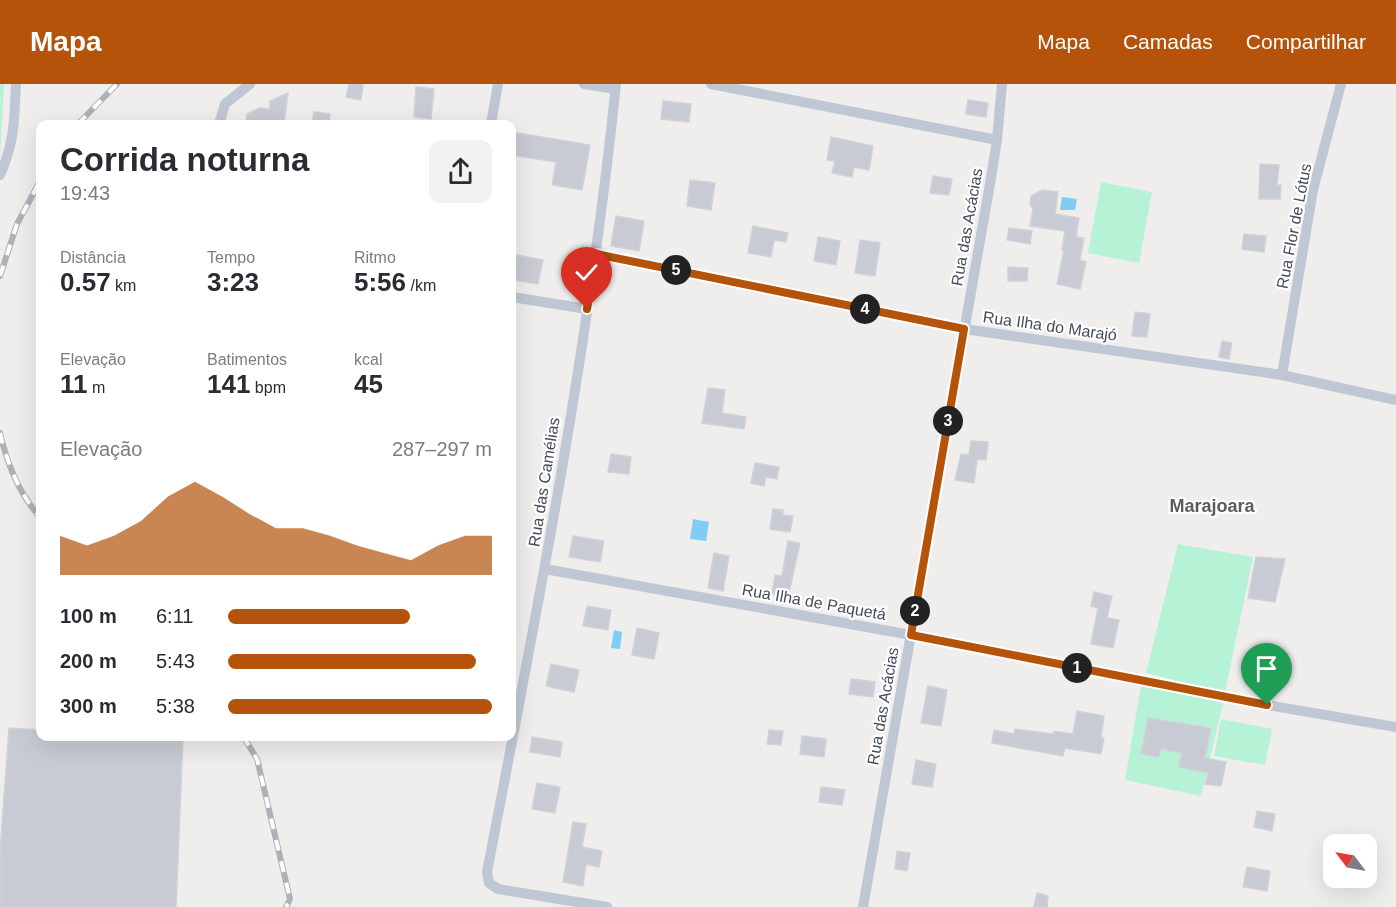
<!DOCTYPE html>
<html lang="pt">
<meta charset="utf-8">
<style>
:root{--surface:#fff;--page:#f2f2f3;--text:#2b2b33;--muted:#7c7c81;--accent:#b45309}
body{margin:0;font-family:Arial,sans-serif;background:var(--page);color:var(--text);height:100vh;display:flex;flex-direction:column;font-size:22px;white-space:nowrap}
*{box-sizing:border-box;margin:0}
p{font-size:20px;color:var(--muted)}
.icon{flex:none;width:33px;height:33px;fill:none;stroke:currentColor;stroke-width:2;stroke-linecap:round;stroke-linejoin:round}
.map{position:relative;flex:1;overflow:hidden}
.sheet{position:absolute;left:36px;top:36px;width:480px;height:621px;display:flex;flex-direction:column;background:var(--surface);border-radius:12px;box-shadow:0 6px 24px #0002}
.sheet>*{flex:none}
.needle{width:39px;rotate:302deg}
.fabs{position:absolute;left:1323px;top:750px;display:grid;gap:12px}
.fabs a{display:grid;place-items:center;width:54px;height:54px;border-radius:12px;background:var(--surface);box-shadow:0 6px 24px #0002;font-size:30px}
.pin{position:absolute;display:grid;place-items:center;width:51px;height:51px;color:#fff;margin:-62px -26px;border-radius:50% 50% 50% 0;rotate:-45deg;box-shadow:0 0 6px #0007}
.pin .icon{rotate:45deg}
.km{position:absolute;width:30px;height:30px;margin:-15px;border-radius:50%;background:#222;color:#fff;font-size:16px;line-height:30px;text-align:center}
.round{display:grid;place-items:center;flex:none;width:63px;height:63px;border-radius:12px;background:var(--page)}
.summary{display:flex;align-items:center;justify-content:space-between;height:102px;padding:0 24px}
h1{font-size:33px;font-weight:600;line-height:45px}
.metrics{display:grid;grid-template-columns:repeat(3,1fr);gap:9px;height:102px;padding:6px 24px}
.metrics div{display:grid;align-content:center}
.metrics b{font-size:26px;font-weight:600}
.metrics small{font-size:16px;font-weight:400}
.metrics p{font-size:16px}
.chart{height:168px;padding:12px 24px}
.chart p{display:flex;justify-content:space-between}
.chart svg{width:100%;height:108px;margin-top:6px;fill:var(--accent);opacity:.7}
ul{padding:0 24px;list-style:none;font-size:20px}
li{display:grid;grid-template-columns:96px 72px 1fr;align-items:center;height:45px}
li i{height:15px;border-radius:8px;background:var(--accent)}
header{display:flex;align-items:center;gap:36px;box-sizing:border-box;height:84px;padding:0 30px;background:var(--accent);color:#fff}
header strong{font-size:28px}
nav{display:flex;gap:33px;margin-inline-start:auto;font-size:21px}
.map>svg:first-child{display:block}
.green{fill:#b6f2d5}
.water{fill:#80cdf3}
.building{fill:#c8cbd3;stroke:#d0d2d9;stroke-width:1.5}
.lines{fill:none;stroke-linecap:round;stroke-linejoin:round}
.minor{stroke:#bfc7d4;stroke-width:10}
.rail-casing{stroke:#aeb1b8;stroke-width:6}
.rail{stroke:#fff;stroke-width:4;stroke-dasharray:11;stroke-linecap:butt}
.route-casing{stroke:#fff;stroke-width:12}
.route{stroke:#b45309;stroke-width:8}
.labels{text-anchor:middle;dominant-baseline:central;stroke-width:4.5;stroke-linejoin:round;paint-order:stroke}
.street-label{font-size:16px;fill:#444d5c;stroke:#fff}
.neighbourhood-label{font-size:18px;font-weight:bold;fill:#595c62;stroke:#fff}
</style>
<header>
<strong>Mapa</strong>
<nav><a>Mapa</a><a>Camadas</a><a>Compartilhar</a></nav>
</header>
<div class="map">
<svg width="1396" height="823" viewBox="0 0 1396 823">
<rect width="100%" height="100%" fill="#f0eded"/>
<g class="green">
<path d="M0,0H4L0,73Z"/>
<path d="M1101,98L1152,108L1139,179L1088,169Z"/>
<path d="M1178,460L1253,473L1225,608L1146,589Z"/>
<path d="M1141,601L1223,619L1201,712L1125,696Z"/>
<path d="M1221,635L1272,645L1265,681L1214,672Z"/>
</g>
<g class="water">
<path d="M1062,113L1077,115L1075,126H1060Z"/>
<path d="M693,435L709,438L706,457L690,455Z"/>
<path d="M614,546L622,548L620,565L611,564Z"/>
</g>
<g class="building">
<path d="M349,0H363L361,16L346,13Z"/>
<path d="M416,3L434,5L431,35L414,33Z"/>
<path d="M288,9L284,40L246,39L247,30L260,24L270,25V17Z"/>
<path d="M968,16L988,19L986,33L966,30Z"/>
<path d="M663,17L691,20L689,38L661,35Z"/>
<path d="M314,28L330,30L329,40H312Z"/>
<path d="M512,48L590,61L582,106L552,101L556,78L512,71Z"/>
<path d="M831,53L873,62L869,86L854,83L852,93L832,89L835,77L827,76Z"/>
<path d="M1260,80L1279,81L1277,101H1281L1280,115H1259Z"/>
<path d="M933,92L952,95L949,111L930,109Z"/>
<path d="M690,96L715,99L711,126L687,122Z"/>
<path d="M1042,106L1058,108L1055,130L1079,134L1076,153L1084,154L1080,176L1086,178L1080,205L1057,200L1064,166H1062L1065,147L1030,142L1033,125L1030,120L1031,112Z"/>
<path d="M616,132L644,137L639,167L611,162Z"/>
<path d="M753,142L788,149L786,158L774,156L771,173L748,169Z"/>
<path d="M1009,144L1032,147L1030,160L1007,156Z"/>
<path d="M1244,150L1266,152L1264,168L1242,165Z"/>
<path d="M818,153L840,157L836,181L814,177Z"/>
<path d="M860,156L880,159L875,192L855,189Z"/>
<path d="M517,171L543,176L538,200L513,196Z"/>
<path d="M1008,183L1028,184L1027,197H1008Z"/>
<path d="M1135,228L1150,230L1147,253L1132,252Z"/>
<path d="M1222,257L1232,259L1229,275L1219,273Z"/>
<path d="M708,304L725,306L722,329L746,333L744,345L702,339Z"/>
<path d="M971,357L988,358L986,376L977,375L974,399L955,396L961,370L969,371Z"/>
<path d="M611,370L631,373L629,390L608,388Z"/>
<path d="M755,379L779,383L777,395L766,393L764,402L751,399Z"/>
<path d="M773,425L783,426V431L793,432L790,448L770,445Z"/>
<path d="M573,452L604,457L600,478L569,473Z"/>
<path d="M788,457L800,459L788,513L772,510L775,491L782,492Z"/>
<path d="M714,469L729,472L723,507L708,504Z"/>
<path d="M1256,473L1285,475L1275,518L1248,514Z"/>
<path d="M1094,508L1112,512L1107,534L1119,536L1113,564L1091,560L1098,524L1091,522Z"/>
<path d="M587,522L611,526L608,546L583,542Z"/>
<path d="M637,544L659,549L654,575L632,571Z"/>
<path d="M551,580L579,586L574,608L546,602Z"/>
<path d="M851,595L875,598L873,613L849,610Z"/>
<path d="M928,602L947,606L941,642L921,639Z"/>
<path d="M1077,627L1104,632L1101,654H1104L1101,670L1065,664L1063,672L992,659L994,646L1014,650L1015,645L1053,650L1054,647L1073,650Z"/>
<path d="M1148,634L1211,644L1205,674L1226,678L1221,702L1205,700L1208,689L1179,683L1182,669L1161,665L1159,673L1141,670Z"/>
<path d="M9,644L40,646V652L183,653L176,823H0V768Z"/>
<path d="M769,646L783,647L781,661L767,660Z"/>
<path d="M802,652L826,655L824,673L800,670Z"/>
<path d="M532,653L562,658L560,673L530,668Z"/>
<path d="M916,676L936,680L932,703L912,700Z"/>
<path d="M537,699L560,703L555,729L532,725Z"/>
<path d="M821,703L845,706L842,721L819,718Z"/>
<path d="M1257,727L1275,730L1272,747L1254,743Z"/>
<path d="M573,738L586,740L582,763L602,767L599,783L586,780L583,802L563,798Z"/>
<path d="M897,767L910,769L907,787L895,785Z"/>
<path d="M1247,783L1270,787L1267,807L1243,803Z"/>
<path d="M1037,809L1048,812L1047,823H1034Z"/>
</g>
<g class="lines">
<g class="minor">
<path d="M584,0L615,5"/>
<path d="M711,0L997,56"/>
<path d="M219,40L225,20L250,0"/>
<path d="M491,40L498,0"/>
<path d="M0,91C15,57 14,36 16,0"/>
<path d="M596,170L964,245L1282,291L1396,316"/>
<path d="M512,213L587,225"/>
<path d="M1282,291L1313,106L1341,0"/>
<path d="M545,485L911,551L1267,621L1396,643"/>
<path d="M607,823L498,805L489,799L487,788C537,527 589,265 616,0"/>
<path d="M863,823L991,94L997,56L1002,0"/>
</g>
<g class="rail-casing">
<g id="rail">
<path d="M78,40L117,0"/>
<path d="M0,192L17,140L40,97"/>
<path d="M0,349C7,379 20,411 40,433"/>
<path d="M243,652L257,675L290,815L286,823"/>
</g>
</g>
<use href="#rail" class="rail"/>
</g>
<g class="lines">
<g class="route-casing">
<path id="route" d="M587,225L596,170L964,245L911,551L1267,621"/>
</g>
<use href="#route" class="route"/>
</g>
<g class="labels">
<g class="street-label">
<text transform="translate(1294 142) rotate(-79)">Rua Flor de Lótus</text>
<text transform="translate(967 143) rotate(-80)">Rua das Acácias</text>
<text transform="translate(1050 242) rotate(8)">Rua Ilha do Marajó</text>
<text transform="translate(544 398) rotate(-81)">Rua das Camélias</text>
<text transform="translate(814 518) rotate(10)">Rua Ilha de Paquetá</text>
<text transform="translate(883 622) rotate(-80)">Rua das Acácias</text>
</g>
<g class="neighbourhood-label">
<text x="1212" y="422">Marajoara</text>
</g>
</g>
</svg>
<div class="fabs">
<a><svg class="needle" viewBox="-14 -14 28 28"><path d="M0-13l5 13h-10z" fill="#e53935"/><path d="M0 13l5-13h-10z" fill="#7c7c81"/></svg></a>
</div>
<div class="pin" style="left:1267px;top:621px;background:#1e9e55"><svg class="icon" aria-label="arrive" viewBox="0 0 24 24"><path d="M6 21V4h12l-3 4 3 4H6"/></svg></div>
<div class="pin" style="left:587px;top:225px;background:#d93025"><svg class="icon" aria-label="check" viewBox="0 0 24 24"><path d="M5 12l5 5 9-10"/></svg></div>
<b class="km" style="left:1077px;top:584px">1</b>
<b class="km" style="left:915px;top:527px">2</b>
<b class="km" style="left:948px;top:337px">3</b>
<b class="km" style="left:865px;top:225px">4</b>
<b class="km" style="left:676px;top:186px">5</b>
<section class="sheet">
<div class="summary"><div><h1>Corrida noturna</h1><p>19:43</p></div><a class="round"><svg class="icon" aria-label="share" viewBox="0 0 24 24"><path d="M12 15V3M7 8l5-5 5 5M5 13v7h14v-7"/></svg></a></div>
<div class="metrics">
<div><p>Distância</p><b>0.57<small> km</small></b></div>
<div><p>Tempo</p><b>3:23</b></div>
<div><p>Ritmo</p><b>5:56<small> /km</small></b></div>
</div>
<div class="metrics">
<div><p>Elevação</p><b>11<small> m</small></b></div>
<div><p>Batimentos</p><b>141<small> bpm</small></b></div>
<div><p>kcal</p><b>45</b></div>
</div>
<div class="chart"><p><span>Elevação</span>287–297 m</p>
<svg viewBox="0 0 160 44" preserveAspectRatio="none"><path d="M0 44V28L10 32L20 28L30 22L40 12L50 6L60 12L70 19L80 25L90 25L100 28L110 32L120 35L130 38L140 32L150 28L160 28V44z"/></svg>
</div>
<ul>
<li><b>100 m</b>6:11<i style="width:69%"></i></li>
<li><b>200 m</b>5:43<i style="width:94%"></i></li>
<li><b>300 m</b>5:38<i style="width:100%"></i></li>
</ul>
</section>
</div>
